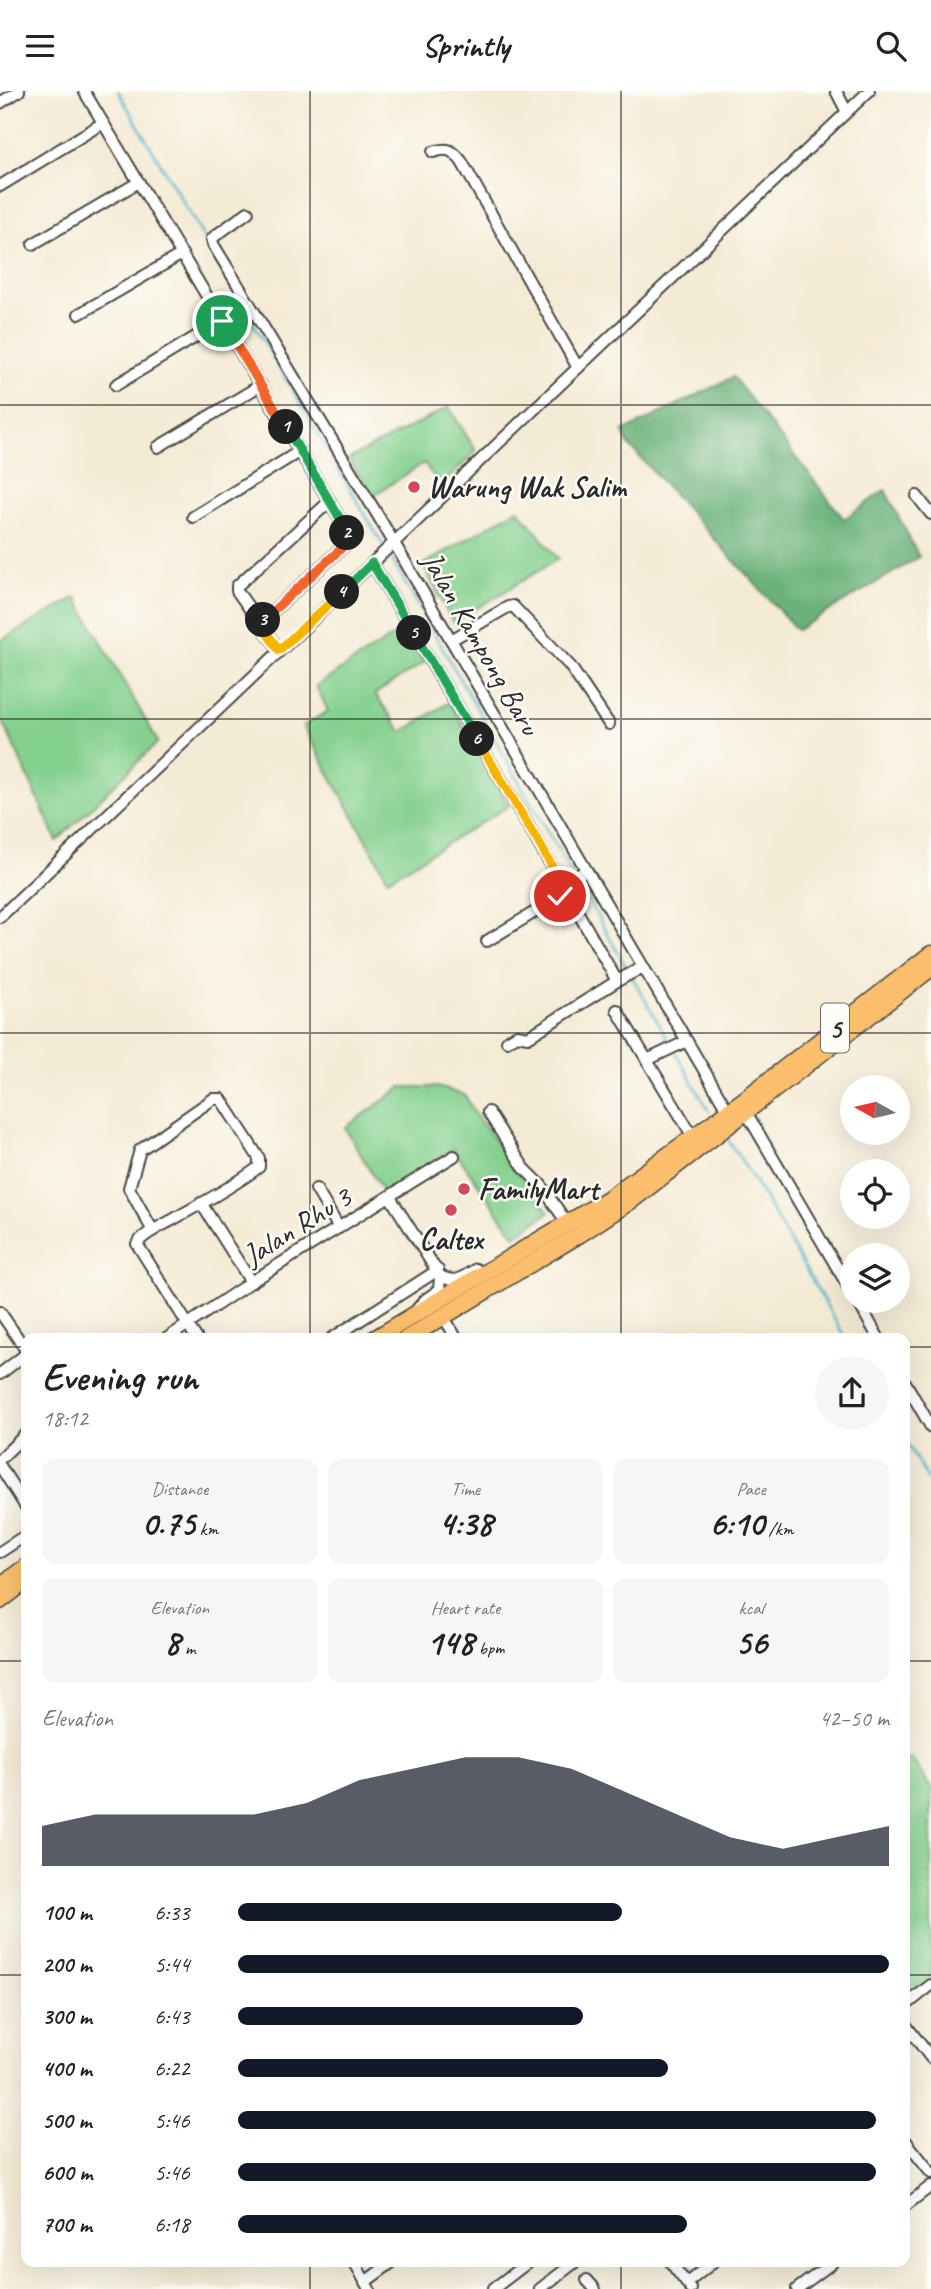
<!DOCTYPE html>
<meta charset="utf-8">
<style>
:root{--surface:#fff;--page:#f6f6f6;--text:#222;--muted:#767676;--accent:#111827}
body{margin:0;font-family:Caveat,sans-serif;background:var(--page);color:var(--text);height:100vh;display:flex;flex-direction:column;font-size:26px;white-space:nowrap}
*{box-sizing:border-box;margin:0}
p{font-size:23px;color:var(--muted)}
.icon{flex:none;width:38px;height:38px;fill:none;stroke:currentColor;stroke-width:2;stroke-linecap:round;stroke-linejoin:round}
.map{position:relative;flex:1;overflow:hidden}
.drawer{position:absolute;left:21px;top:1242px;width:889px;height:934px;display:flex;flex-direction:column;background:var(--surface);border-radius:14px;box-shadow:0 7px 28px #0002}
.drawer>*{flex:none}
.needle{width:46px;rotate:278deg}
.buttons{position:absolute;left:840px;top:984px;display:grid;gap:14px}
.buttons a{display:grid;place-items:center;width:70px;height:70px;border-radius:50%;background:var(--surface);box-shadow:0 7px 28px #0002;font-size:35px}
.pin{position:absolute;display:grid;place-items:center;width:60px;height:60px;color:#fff;margin:-30px;border:4px solid #fff;border-radius:50%;box-shadow:0 2px 7px #0007}
.km{position:absolute;width:35px;height:35px;margin:-18px;border-radius:50%;background:#222;color:#fff;font-size:19px;line-height:35px;text-align:center}
.round{display:grid;place-items:center;flex:none;width:74px;height:74px;border-radius:37px;background:var(--page)}
.overview{display:flex;align-items:center;justify-content:space-between;height:119px;padding:0 21px}
h1{font-size:38px;font-weight:600;line-height:52px}
.figures{display:grid;grid-template-columns:repeat(3,1fr);gap:10px;height:119px;padding:7px 21px}
.figures div{display:grid;align-content:center;border-radius:14px;background:var(--page);text-align:center}
.figures b{font-size:35px;font-weight:600}
.figures small{font-size:19px;font-weight:400}
.figures p{font-size:19px}
.chart{height:196px;padding:14px 21px}
.chart p{display:flex;justify-content:space-between}
.chart svg{width:100%;height:126px;margin-top:7px;fill:var(--accent);opacity:.7}
ul{padding:0 21px;list-style:none;font-size:23px}
li{display:grid;grid-template-columns:112px 84px 1fr;align-items:center;height:52px}
li i{height:18px;border-radius:9px;background:var(--accent)}
header{display:flex;justify-content:space-between;align-items:center;height:91px;padding:0 21px;background:var(--surface);font-size:32px;font-weight:600}
.map>svg:first-child{display:block}
.green{fill:#84d08e;stroke:#587e5c;stroke-width:2}
.forest{fill:#6bb279;stroke:#4b6e52;stroke-width:2}
.lines{fill:none;stroke-linecap:round;stroke-linejoin:round}
.stream{stroke:#4bb3ca;stroke-width:2.5}
.minor-casing{stroke:#494844;stroke-width:14}
.highway-casing{stroke:#494844;stroke-width:19}
.minor{stroke:#fff;stroke-width:10}
.highway{stroke:#fabe6d;stroke-width:16}
.split-1-casing{stroke:#fff;stroke-width:14}
.split-2-casing{stroke:#fff;stroke-width:14}
.split-3-casing{stroke:#fff;stroke-width:14}
.split-4-casing{stroke:#fff;stroke-width:14}
.split-5-casing{stroke:#fff;stroke-width:14}
.split-6-casing{stroke:#fff;stroke-width:14}
.split-7-casing{stroke:#fff;stroke-width:14}
.split-8-casing{stroke:#fff;stroke-width:14}
.split-1{stroke:#f0652b;stroke-width:9}
.split-2{stroke:#22a559;stroke-width:9}
.split-3{stroke:#f0652b;stroke-width:9}
.split-4{stroke:#f5b400;stroke-width:9}
.split-5{stroke:#22a559;stroke-width:9}
.split-6{stroke:#22a559;stroke-width:9}
.split-7{stroke:#f5b400;stroke-width:9}
.split-8{stroke:#f5b400;stroke-width:9}
.grid{fill:none;stroke:#2b2b2b;stroke-width:2;stroke-opacity:0.55}
.poi-dot{fill:#d1495b;stroke:#fdfcf7;stroke-width:2.5}
.labels{text-anchor:middle;dominant-baseline:central;stroke-width:5;stroke-linejoin:round;paint-order:stroke}
.shield{fill:#fdfcf7;stroke:#6a6a68;stroke-width:2}
.shield-label{font-size:28px;font-weight:bold;fill:#2b2b2b}
.poi-label{font-size:30px;font-weight:bold;fill:#2b2b2b;stroke:#fdfcf7;text-anchor:start}
.street-label{font-size:30px;fill:#2b2b2b;stroke:#fdfcf7}
</style>
<header><svg class="icon" aria-label="menu" viewBox="0 0 24 24"><path d="M4 6h16M4 12h16M4 18h16"/></svg>Sprintly<svg class="icon" aria-label="search" viewBox="0 0 24 24"><circle cx="10" cy="10" r="6"/><path d="M15 15l6 6"/></svg></header>
<div class="map">
<svg width="931" height="2198" viewBox="0 0 931 2198">
<rect width="100%" height="100%" fill="#fdfcf7"/>
<filter id="ink" filterUnits="userSpaceOnUse"><feTurbulence type="fractalNoise" baseFrequency=".0143" numOctaves="2"/><feDisplacementMap in="SourceGraphic" scale="14" xChannelSelector="R" yChannelSelector="G"/><feConvolveMatrix kernelMatrix="1 2 1 2 8 2 1 2 1" color-interpolation-filters="sRGB"/></filter>
<filter id="wash" filterUnits="userSpaceOnUse"><feTurbulence type="fractalNoise" baseFrequency=".00686" numOctaves="4" result="noise"/><feDisplacementMap in="SourceGraphic" scale="28" xChannelSelector="R" yChannelSelector="G"/><feGaussianBlur stdDeviation="1.57" result="paint"/><feColorMatrix in="noise" values="0 0 0 0 0 0 0 0 0 0 0 0 0 0 0 0 0 1.4 0 .05"/><feComposite in="paint" operator="in"/></filter>
<g filter="url(#wash)">
<rect width="100%" height="100%" fill="#f4ebd5"/>
<g class="green">
<path d="M449,316L476,360L441,395L424,372L372,405L349,368Z"/>
<path d="M518,418L558,468L453,532L423,474Z"/>
<path d="M76,506L158,651L57,750L0,624V550Z"/>
<path d="M402,539L425,571L375,603L402,641L450,611L509,715L388,788L303,635L328,620L316,595Z"/>
<path d="M402,996H437L465,1004L475,1023L549,1121L515,1145L453,1058L385,1104L345,1037Z"/>
<path d="M911,1667L931,1697V1887L905,1908V1672Z"/>
</g>
<path class="forest" d="M733,286L844,428L885,399L919,466L797,539L628,353L623,341Z"/>
<g class="lines">
<g class="stream">
<path d="M118,0L208,154"/>
<path d="M218,172L383,454"/>
<path d="M392,469L573,785"/>
<path d="M577,790L628,879"/>
<path d="M631,884L671,954"/>
<path d="M675,960L709,1020"/>
<path d="M728,1049L754,1089L846,1248"/>
<path d="M905,1349L931,1394"/>
</g>
</g>
</g>
<g filter="url(#ink)">
<g class="lines">
<g class="minor-casing">
<g id="minor">
<path d="M84,0L345,436L348,448L345,454L260,532"/>
<path d="M836,0L847,21"/>
<path d="M0,12L19,0"/>
<path d="M433,61C448,56 453,59 462,71L578,277"/>
<path d="M0,95L103,32"/>
<path d="M248,121L215,145L212,148L213,153L377,423L728,1020"/>
<path d="M33,153L139,91"/>
<path d="M79,223L182,163"/>
<path d="M116,294L222,230"/>
<path d="M158,356L261,294"/>
<path d="M917,405L931,423"/>
<path d="M193,426L300,360"/>
<path d="M372,472L528,734L617,890"/>
<path d="M451,549L508,516L513,515L570,575L609,633"/>
<path d="M279,559L237,500V495L330,410"/>
<path d="M0,826L869,0"/>
<path d="M487,850L553,810L560,805L567,792L586,779"/>
<path d="M617,919L693,1046"/>
<path d="M507,950L517,944L528,946L617,890L643,876"/>
<path d="M647,969L687,950"/>
<path d="M488,1021L524,1077L541,1094L567,1132"/>
<path d="M746,1021L852,1202"/>
<path d="M316,1098L339,1137"/>
<path d="M390,1106L440,1185L439,1199L426,1208L417,1218"/>
<path d="M201,1112L251,1191"/>
<path d="M153,1140L129,1097L140,1059L213,1008H221L259,1067V1076C233,1096 202,1112 174,1128C162,1135 144,1142 137,1153L197,1248"/>
<path d="M440,1185C457,1193 461,1187 476,1178"/>
<path d="M857,1209L879,1248"/>
<path d="M0,1221L26,1259"/>
<path d="M443,1225L457,1248"/>
<path d="M166,1248L251,1191L454,1065"/>
<path d="M331,1248L438,1179"/>
<path d="M0,1283L26,1263"/>
<path d="M905,1291L931,1336"/>
<path d="M0,1368L26,1343"/>
<path d="M0,1375L26,1416"/>
<path d="M0,1461L26,1444"/>
<path d="M905,1915L931,1894"/>
<path d="M905,1933L931,1967"/>
<path d="M905,2049L931,2082"/>
<path d="M905,2115L931,2095"/>
<path d="M355,2172L369,2198"/>
<path d="M671,2172L691,2198"/>
<path d="M587,2189L595,2198"/>
<path d="M365,2191L391,2172"/>
<path d="M687,2192L712,2172"/>
<path d="M493,2198L527,2172"/>
<path d="M540,2198L574,2172"/>
<path d="M797,2198L832,2172"/>
</g>
</g>
<g class="highway-casing">
<g id="highway">
<path d="M374,1248L608,1108L740,1012L931,863"/>
<path d="M406,1248L580,1143L632,1109L931,877"/>
<path d="M0,1495L26,1476"/>
<path d="M0,1510L26,1490"/>
</g>
</g>
<use href="#minor" class="minor"/>
<use href="#highway" class="highway"/>
</g>
</g>
<g class="lines" filter="url(#ink)">
<g class="split-1-casing">
<path id="split-1" d="M222,230L286,336"/>
</g>
<g class="split-2-casing">
<path id="split-2" d="M286,336L345,436L347,442"/>
</g>
<g class="split-3-casing">
<path id="split-3" d="M263,529L345,454L347,442"/>
</g>
<g class="split-4-casing">
<path id="split-4" d="M263,529L260,532L279,559L342,501"/>
</g>
<g class="split-5-casing">
<path id="split-5" d="M342,501L372,472L414,542"/>
</g>
<g class="split-6-casing">
<path id="split-6" d="M414,542L477,648"/>
</g>
<g class="split-7-casing">
<path id="split-7" d="M477,648L540,754"/>
</g>
<g class="split-8-casing">
<path id="split-8" d="M540,754L565,798L560,805"/>
</g>
<use href="#split-1" class="split-1"/>
<use href="#split-2" class="split-2"/>
<use href="#split-3" class="split-3"/>
<use href="#split-4" class="split-4"/>
<use href="#split-5" class="split-5"/>
<use href="#split-6" class="split-6"/>
<use href="#split-7" class="split-7"/>
<use href="#split-8" class="split-8"/>
</g>
<path class="grid" d="M310,0V1248M621,0V1248M0,314H931M0,628H931M0,942H931M0,1256H26M905,1256H931M0,1570H26M905,1570H931M0,1884H26M905,1884H931M310,2172V2198M621,2172V2198"/>
<g class="poi-dot">
<circle cx="414" cy="396" r="7"/>
<circle cx="464" cy="1098" r="7"/>
<circle cx="451" cy="1119" r="7"/>
</g>
<g class="labels">
<rect class="shield" x="821" y="912.5" width="28" height="49" rx="5"/>
<g class="shield-label">
<text x="835" y="937">5</text>
</g>
<g class="poi-label">
<text x="428" y="396">Warung Wak Salim</text>
<text x="478" y="1098">FamilyMart</text>
<text x="451" y="1148" text-anchor="middle">Caltex</text>
</g>
<g class="street-label">
<text transform="translate(481 552) rotate(60)">Jalan Kampong Baru</text>
<text transform="translate(297 1135) rotate(-32)">Jalan Rhu 3</text>
</g>
</g>
</svg>
<div class="buttons">
<a><svg class="needle" viewBox="-14 -14 28 28"><path d="M0-13l5 13h-10z" fill="#e53935"/><path d="M0 13l5-13h-10z" fill="#767676"/></svg></a>
<a><svg class="icon" aria-label="locate" viewBox="0 0 24 24"><circle cx="12" cy="12" r="6"/><path d="M12 2v4M12 18v4M2 12h4M18 12h4"/></svg></a>
<a><svg class="icon" aria-label="layers" viewBox="0 0 24 24"><path d="M12 4l9 5-9 5-9-5zM3 14l9 5 9-5"/></svg></a>
</div>
<div class="pin" style="left:222px;top:230px;background:#1e9e55"><svg class="icon" aria-label="arrive" viewBox="0 0 24 24"><path d="M6 21V4h12l-3 4 3 4H6"/></svg></div>
<div class="pin" style="left:560px;top:805px;background:#d93025"><svg class="icon" aria-label="check" viewBox="0 0 24 24"><path d="M5 12l5 5 9-10"/></svg></div>
<b class="km" style="left:286px;top:336px">1</b>
<b class="km" style="left:347px;top:442px">2</b>
<b class="km" style="left:263px;top:529px">3</b>
<b class="km" style="left:342px;top:501px">4</b>
<b class="km" style="left:414px;top:542px">5</b>
<b class="km" style="left:477px;top:648px">6</b>
<section class="drawer">
<div class="overview"><div><h1>Evening run</h1><p>18:12</p></div><a class="round"><svg class="icon" aria-label="share" viewBox="0 0 24 24"><path d="M12 15V3M7 8l5-5 5 5M5 13v7h14v-7"/></svg></a></div>
<div class="figures">
<div><p>Distance</p><b>0.75<small> km</small></b></div>
<div><p>Time</p><b>4:38</b></div>
<div><p>Pace</p><b>6:10<small> /km</small></b></div>
</div>
<div class="figures">
<div><p>Elevation</p><b>8<small> m</small></b></div>
<div><p>Heart rate</p><b>148<small> bpm</small></b></div>
<div><p>kcal</p><b>56</b></div>
</div>
<div class="chart"><p><span>Elevation</span>42–50 m</p>
<svg viewBox="0 0 160 44" preserveAspectRatio="none"><path d="M0 44V30L10 26L20 26L30 26L40 26L50 22L60 14L70 10L80 6L90 6L100 10L110 18L120 26L130 34L140 38L150 34L160 30V44z"/></svg>
</div>
<ul>
<li><b>100 m</b>6:33<i style="width:59%"></i></li>
<li><b>200 m</b>5:44<i style="width:100%"></i></li>
<li><b>300 m</b>6:43<i style="width:53%"></i></li>
<li><b>400 m</b>6:22<i style="width:66%"></i></li>
<li><b>500 m</b>5:46<i style="width:98%"></i></li>
<li><b>600 m</b>5:46<i style="width:98%"></i></li>
<li><b>700 m</b>6:18<i style="width:69%"></i></li>
</ul>
</section>
</div>
